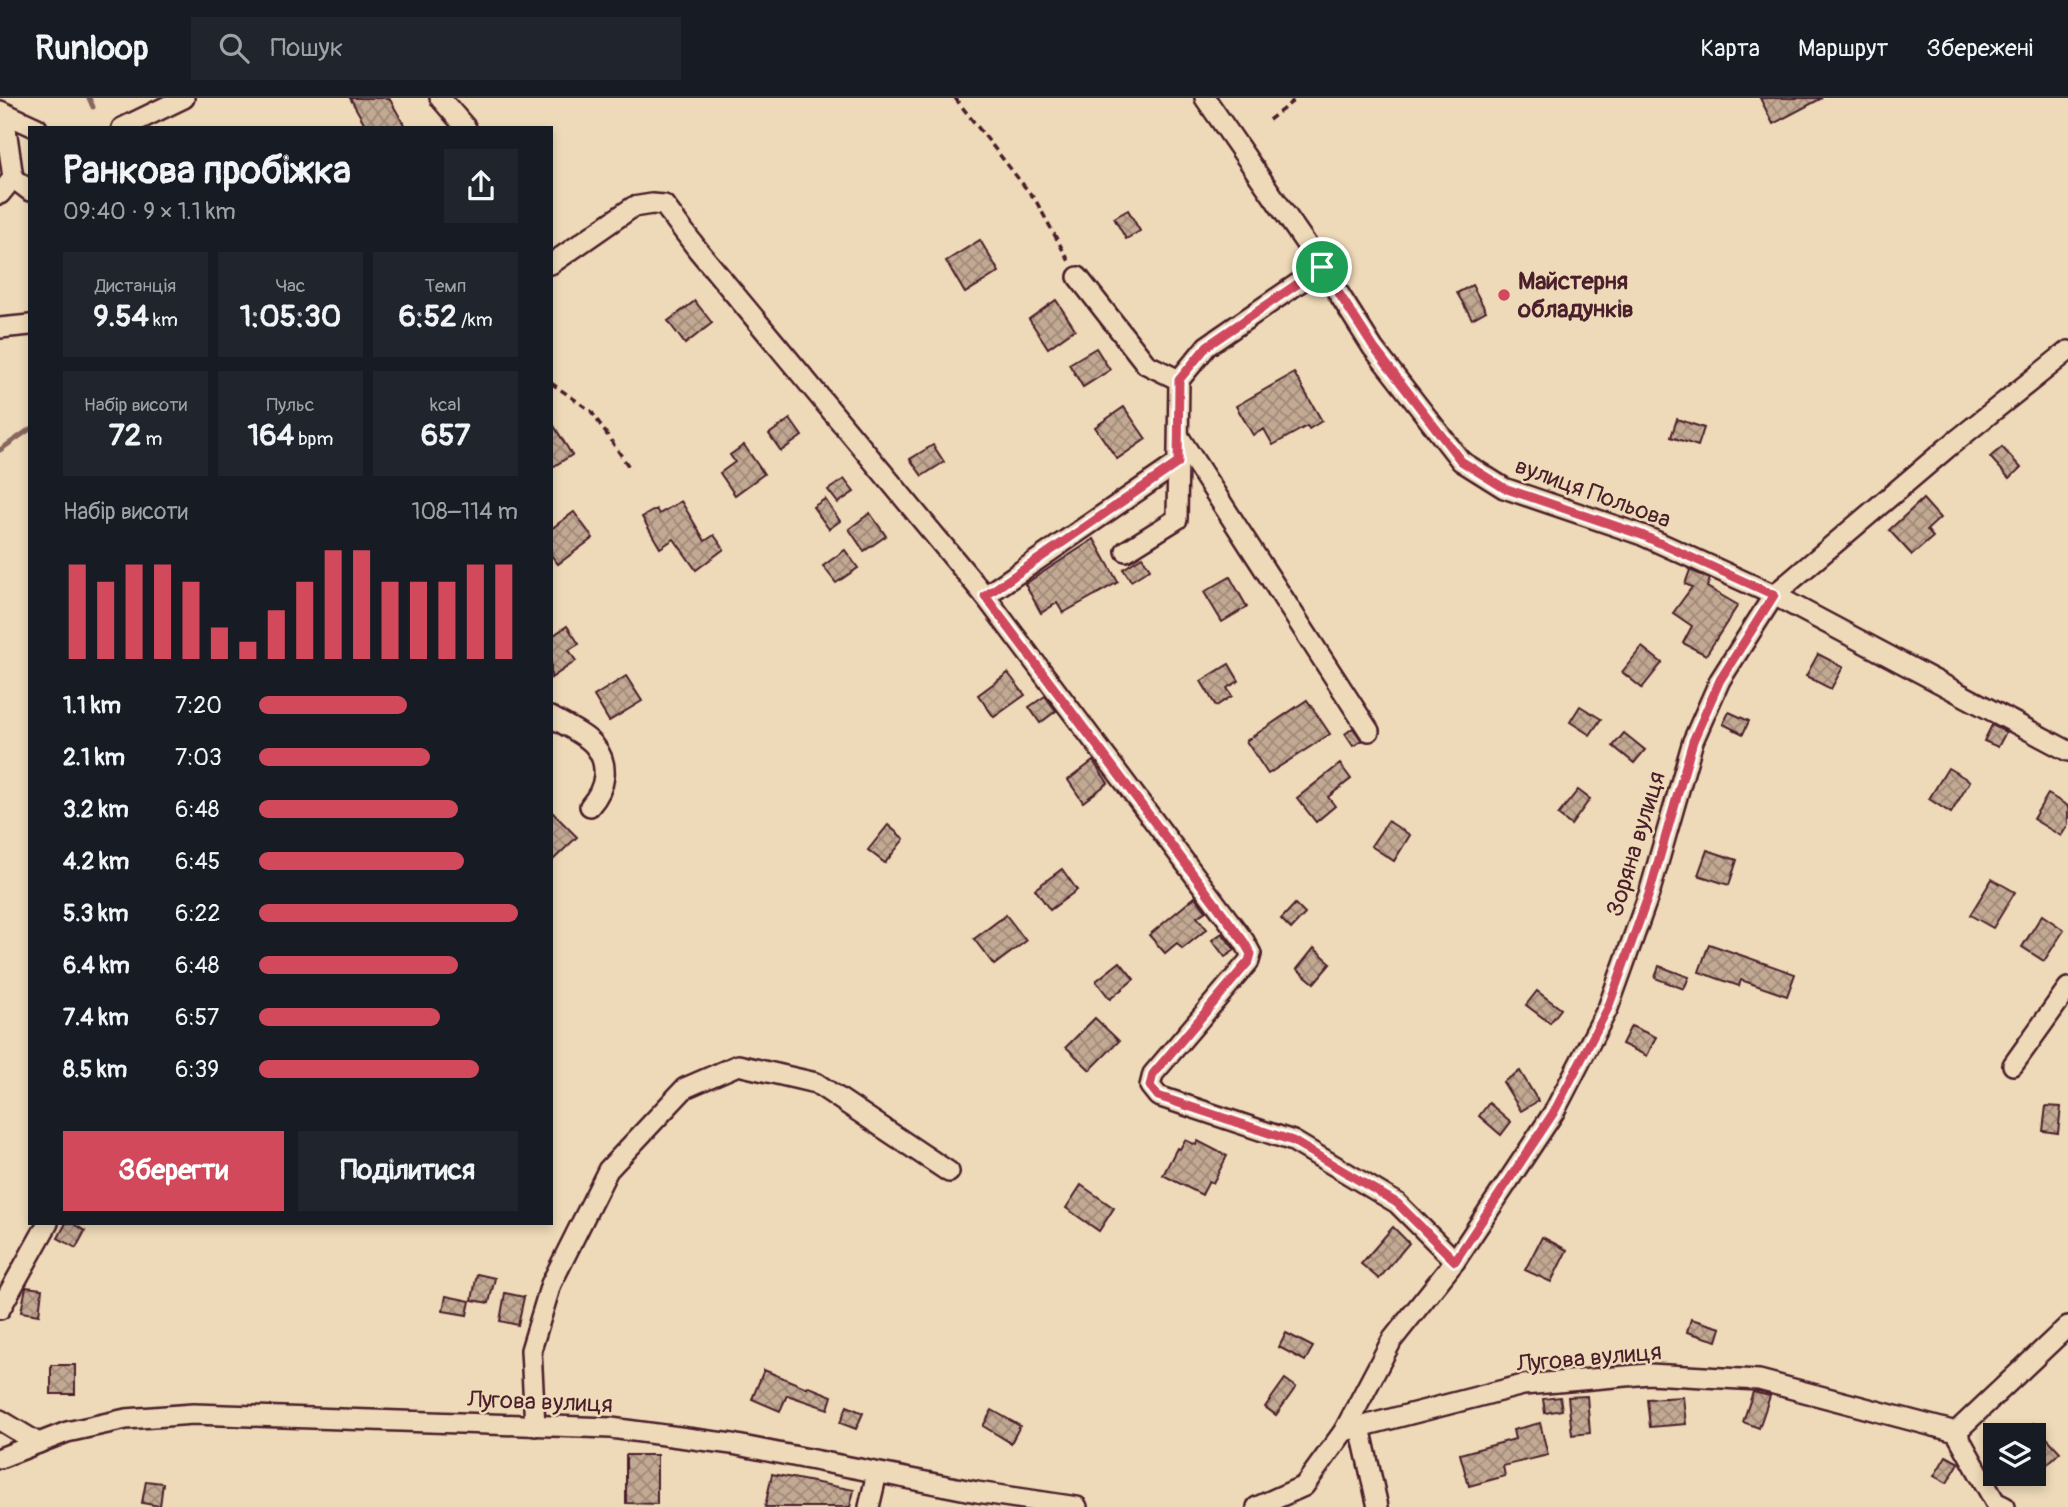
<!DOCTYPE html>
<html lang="uk">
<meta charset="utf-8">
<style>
:root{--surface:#171b24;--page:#20242c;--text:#f1f3f6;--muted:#9ea1a6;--line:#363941;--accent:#d1495b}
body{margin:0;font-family:Pangolin,sans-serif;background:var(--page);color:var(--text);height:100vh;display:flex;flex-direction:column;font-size:26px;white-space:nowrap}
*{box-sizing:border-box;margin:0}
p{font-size:23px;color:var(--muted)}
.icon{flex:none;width:38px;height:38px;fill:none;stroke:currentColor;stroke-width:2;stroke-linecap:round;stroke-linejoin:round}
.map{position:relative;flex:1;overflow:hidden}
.drawer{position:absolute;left:28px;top:28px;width:525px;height:1099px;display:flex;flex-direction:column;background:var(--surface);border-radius:0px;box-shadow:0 4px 10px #0003}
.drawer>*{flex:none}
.controls{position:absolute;left:1983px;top:1325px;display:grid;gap:14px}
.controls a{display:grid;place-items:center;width:63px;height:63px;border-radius:0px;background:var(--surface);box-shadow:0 4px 10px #0003;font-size:35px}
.pin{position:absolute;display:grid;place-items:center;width:60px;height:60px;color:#fff;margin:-30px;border:4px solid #fff;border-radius:50%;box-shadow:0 2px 7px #0007}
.round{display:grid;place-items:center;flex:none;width:74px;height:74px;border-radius:0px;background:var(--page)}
.summary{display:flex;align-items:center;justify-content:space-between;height:119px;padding:0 35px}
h1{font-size:38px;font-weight:700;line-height:52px}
.metrics{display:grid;grid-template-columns:repeat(3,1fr);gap:10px;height:119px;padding:7px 35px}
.metrics div{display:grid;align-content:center;border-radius:0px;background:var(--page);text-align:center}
.metrics b{font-size:30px;font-weight:700}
.metrics small{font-size:19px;font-weight:400}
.metrics p{font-size:19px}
.chart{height:196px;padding:14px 35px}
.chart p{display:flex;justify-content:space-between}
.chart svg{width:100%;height:126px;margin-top:7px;stroke:var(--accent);stroke-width:6}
.primary-button{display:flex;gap:14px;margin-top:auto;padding:14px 35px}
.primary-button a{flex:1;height:80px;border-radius:0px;background:var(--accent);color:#fff;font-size:28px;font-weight:700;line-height:80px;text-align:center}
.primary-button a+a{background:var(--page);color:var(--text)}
ul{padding:0 35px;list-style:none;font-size:23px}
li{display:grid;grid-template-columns:112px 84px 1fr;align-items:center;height:52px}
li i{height:18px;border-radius:9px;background:var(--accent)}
header{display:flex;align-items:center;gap:42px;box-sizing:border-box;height:98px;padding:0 35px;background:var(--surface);border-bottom:2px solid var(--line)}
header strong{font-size:33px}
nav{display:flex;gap:38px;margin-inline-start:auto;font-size:24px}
.search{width:490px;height:63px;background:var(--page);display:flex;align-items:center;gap:18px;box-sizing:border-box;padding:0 24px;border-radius:0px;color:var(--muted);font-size:26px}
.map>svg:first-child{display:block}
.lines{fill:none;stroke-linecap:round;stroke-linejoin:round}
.stream{stroke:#886660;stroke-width:5}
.building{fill:url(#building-cross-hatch);stroke:#4a1f2b;stroke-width:2}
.minor-casing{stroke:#4a1f2b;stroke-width:24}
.path{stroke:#4a1f2b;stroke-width:3.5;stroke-dasharray:7 5;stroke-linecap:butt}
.minor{stroke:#eedab8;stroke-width:19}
.route-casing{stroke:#fff;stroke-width:14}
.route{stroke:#d1495b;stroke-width:9}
.poi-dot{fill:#d1495b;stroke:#eedab8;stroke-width:2.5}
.labels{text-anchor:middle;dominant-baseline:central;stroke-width:5;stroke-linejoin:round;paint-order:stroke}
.poi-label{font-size:24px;font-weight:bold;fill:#4a1f2b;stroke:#eedab8;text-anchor:start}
.street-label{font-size:24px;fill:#4a1f2b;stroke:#eedab8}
</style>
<header>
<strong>Runloop</strong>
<div class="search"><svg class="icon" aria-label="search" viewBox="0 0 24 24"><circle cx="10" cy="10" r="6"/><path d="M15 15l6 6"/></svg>Пошук</div>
<nav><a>Карта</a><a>Маршрут</a><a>Збережені</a></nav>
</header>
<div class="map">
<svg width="2068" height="1409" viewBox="0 0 2068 1409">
<defs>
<pattern id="building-cross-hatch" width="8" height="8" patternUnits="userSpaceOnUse" patternTransform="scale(1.75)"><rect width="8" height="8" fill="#c2a993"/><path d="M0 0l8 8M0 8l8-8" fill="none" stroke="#a08978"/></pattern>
</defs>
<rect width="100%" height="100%" fill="#eedab8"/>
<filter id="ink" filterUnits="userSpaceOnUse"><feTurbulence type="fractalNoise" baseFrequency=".0143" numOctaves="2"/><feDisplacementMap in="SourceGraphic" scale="14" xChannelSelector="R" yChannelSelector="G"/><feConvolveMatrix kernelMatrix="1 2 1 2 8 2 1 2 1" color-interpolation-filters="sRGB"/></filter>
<g filter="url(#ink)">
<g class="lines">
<g class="stream">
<path d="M89,0L93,9"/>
<path d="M0,352L30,331"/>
</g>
</g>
<g class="building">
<path d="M350,0H389L406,30H367Z"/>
<path d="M1760,0H1822L1773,26Z"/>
<path d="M1128,112L1140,133L1126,141L1114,120Z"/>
<path d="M980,142L999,174L965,195L946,163Z"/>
<path d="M1472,187L1486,213L1472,221L1457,195Z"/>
<path d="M1056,202L1075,231L1048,250L1029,221Z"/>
<path d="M695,203L712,225L685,246L668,223Z"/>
<path d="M1096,250L1110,272L1083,289L1069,266Z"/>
<path d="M1294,275L1322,323L1309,331L1307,328L1273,347L1264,331L1253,337L1236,308Z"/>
<path d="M1124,309L1146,341L1117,361L1095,329Z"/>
<path d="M790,321L802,338L781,353L769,336Z"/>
<path d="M1677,321L1704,330L1698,348L1671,339Z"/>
<path d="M551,323L572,357L551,370Z"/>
<path d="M744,347L764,376L735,397L720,375L735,364L730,357Z"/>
<path d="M933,347L944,364L922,378L910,361Z"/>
<path d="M2002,349L2021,370L2009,380L1990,359Z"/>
<path d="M844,381L854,394L838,405L828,392Z"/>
<path d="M825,401L840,423L829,431L813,409Z"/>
<path d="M1923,401L1940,420L1927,432L1933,439L1912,457L1889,432Z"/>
<path d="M681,403L705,443L714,437L724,451L696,472L674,441L660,450L642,419L656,411L659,416Z"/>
<path d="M574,414L593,440L558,466L551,457V431Z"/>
<path d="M870,415L886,438L864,453L849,431Z"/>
<path d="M1094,441L1118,484L1063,515L1057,505L1041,515L1025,486Z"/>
<path d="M845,452L858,470L836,485L823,468Z"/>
<path d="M1142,459L1150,471L1131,483L1123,471Z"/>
<path d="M1690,472L1710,481L1707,489L1738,507L1706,557L1683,545L1692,528L1673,515L1692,489L1685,486Z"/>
<path d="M1230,479L1247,509L1222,524L1204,494Z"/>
<path d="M567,528L579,546L569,552L576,563L551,580V539Z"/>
<path d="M1642,549L1662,565L1642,590L1622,574Z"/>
<path d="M1818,556L1843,569L1831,591L1806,578Z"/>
<path d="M1229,566L1239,583L1227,590L1232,598L1216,608L1201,583Z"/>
<path d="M1008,575L1025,597L994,619L978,597Z"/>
<path d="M626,578L642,603L609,623L594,598Z"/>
<path d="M1045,598L1056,613L1040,625L1029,609Z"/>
<path d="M1307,602L1330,636L1268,676L1246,643Z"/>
<path d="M1580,608L1601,621L1590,637L1570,624Z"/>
<path d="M1729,614L1749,623L1743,636L1723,626Z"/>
<path d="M1992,627L2006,634L1998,649L1984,643Z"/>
<path d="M1353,630L1362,643L1353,648L1345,636Z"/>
<path d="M1624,635L1645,652L1634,665L1613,648Z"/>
<path d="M1093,663L1108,685L1083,704L1068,682Z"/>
<path d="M1340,666L1351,681L1328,699L1335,708L1316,724L1297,700Z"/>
<path d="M1948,670L1970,683L1951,715L1929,701Z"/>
<path d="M1578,692L1590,701L1571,727L1558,717Z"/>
<path d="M2048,696L2068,708V727L2061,738L2033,721Z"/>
<path d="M551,713L577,739L551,764Z"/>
<path d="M1388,723L1410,737L1394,763L1371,748Z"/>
<path d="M888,727L904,741L885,765L868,752Z"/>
<path d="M1707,752L1737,762L1729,787L1698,777Z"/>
<path d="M1062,771L1077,792L1050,812L1035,791Z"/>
<path d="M1992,781L2015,794L1993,830L1970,817Z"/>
<path d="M1195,799L1206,813L1197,819L1207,831L1182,851L1177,845L1165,855L1149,837Z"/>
<path d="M1295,806L1305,816L1291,831L1281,821Z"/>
<path d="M1006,817L1026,843L994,867L974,841Z"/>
<path d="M2042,817L2064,832L2044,863L2022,849Z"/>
<path d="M1222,835L1235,852L1225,859L1212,842Z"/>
<path d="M1709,846L1795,876L1787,898L1741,882L1739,888L1699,874Z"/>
<path d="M1314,850L1331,865L1314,885L1297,871Z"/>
<path d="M1120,864L1134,881L1110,901L1096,883Z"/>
<path d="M1659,868L1689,879L1684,891L1655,880Z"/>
<path d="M1537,893L1561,911L1550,925L1526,907Z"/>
<path d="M1095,920L1119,943L1090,972L1066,949Z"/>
<path d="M1631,928L1656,939L1647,958L1622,946Z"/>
<path d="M1520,973L1538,1003L1521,1013L1503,984Z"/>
<path d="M1489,1005L1511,1024L1501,1037L1479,1018Z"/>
<path d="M2046,1008L2061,1009L2058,1035L2043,1033Z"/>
<path d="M1185,1042L1196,1047L1198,1043L1227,1058L1213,1085L1209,1083L1202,1097L1163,1077L1177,1050L1180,1051Z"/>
<path d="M1081,1087L1114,1110L1099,1133L1066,1110Z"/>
<path d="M66,1125H72L85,1133L76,1150L58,1140Z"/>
<path d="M1393,1129L1409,1145L1379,1181L1361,1166Z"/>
<path d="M1542,1139L1567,1152L1551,1184L1525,1172Z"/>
<path d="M477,1176L495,1180L489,1205L472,1202Z"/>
<path d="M26,1189L42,1191L39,1217L21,1214Z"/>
<path d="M505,1195L524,1199L518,1227L500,1223Z"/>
<path d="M446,1198L470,1203L467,1217L443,1213Z"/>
<path d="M1691,1221L1721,1230L1717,1243L1687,1234Z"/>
<path d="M1286,1235L1313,1249L1305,1263L1279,1249Z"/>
<rect x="51" y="1267" width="24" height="29"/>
<path d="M764,1272L807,1290V1288L832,1298L828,1311L787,1297L780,1313L752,1301Z"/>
<path d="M1285,1281L1296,1289L1276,1317L1265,1309Z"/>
<path d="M1753,1294L1770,1298L1759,1330L1743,1324Z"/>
<path d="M1587,1298L1590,1335L1572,1337L1568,1299Z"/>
<path d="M1560,1299L1562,1312L1545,1315L1543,1301Z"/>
<path d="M1683,1299L1686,1326L1650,1329L1647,1301Z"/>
<path d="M847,1308L863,1315L856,1331L840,1325Z"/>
<path d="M992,1312L1020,1328L1011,1345L983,1328Z"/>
<path d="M1540,1325L1548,1357L1503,1368L1505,1378L1469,1388L1460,1356L1515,1341L1513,1332Z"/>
<path d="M2034,1326L2060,1354L2034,1379Z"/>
<path d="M626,1357H657V1406L626,1405Z"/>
<path d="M1946,1358L1959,1365L1947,1385L1934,1378Z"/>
<path d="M772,1376L854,1392L850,1409H765Z"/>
<path d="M146,1383L163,1385L160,1408L142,1405Z"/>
</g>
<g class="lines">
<g class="minor-casing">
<g id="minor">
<path d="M440,0L466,30"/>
<path d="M1205,0L1322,169L1373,250L1461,363L1504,390L1642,437L1774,497L2068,653"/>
<path d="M0,13L37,30"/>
<path d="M4,16L13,80L30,93"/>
<path d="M122,30L184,0"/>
<path d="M0,96L13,80"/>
<path d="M551,166L633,109L652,106L664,107L698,152L985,498L1244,843L1251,856L1249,863L1153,976L1150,988L1158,998L1293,1043L1397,1105L1455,1163"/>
<path d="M1078,179L1146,266L1179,282"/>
<path d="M0,230L30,227"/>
<path d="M1179,339L1369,633"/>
<path d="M1126,453L1177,421L1179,282L1207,248L1322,169"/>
<path d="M985,498L1178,365"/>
<path d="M551,619C563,626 586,637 594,647C610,666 606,690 590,708"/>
<path d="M2013,967L2068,890"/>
<path d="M0,1211L48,1125"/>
<path d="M0,1322L38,1345"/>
<path d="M535,1328L531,1252L551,1186L608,1072L685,990L738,967L816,985L949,1074"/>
<path d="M1360,1329L1378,1409"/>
<path d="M1344,1333L1523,1287L1649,1276L1759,1282L1956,1334L1995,1404L2005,1409"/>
<path d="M1956,1334L2068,1228"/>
<path d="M0,1360L67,1334L126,1321L193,1316L611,1330L732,1346L977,1394L1077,1409"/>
<path d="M869,1409L877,1375"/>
<path d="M1257,1409L1304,1388L1344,1333L1392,1242L1455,1163L1554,1014L1608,910L1649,796L1693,643L1720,582L1774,497L1947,350L2068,253"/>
</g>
</g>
<g class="path">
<path d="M955,0L1036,103L1070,165"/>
<path d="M1269,22L1297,0"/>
<path d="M551,285L591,313L631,372"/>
</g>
<use href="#minor" class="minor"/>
</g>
</g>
<g class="lines" filter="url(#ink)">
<g class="route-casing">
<path id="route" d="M1322,169L1374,250L1461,363L1504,390L1642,437L1774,497L1720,582L1693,643L1649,796L1608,910L1554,1014L1455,1163L1397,1105L1293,1043L1158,998L1150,988L1153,976L1249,863L1251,856L1244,844L985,498L1178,365L1179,282L1207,248Z"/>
</g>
<use href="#route" class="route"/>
</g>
<circle class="poi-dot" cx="1504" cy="197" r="7"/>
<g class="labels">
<g class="poi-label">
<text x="1518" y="183">Майстерня<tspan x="1518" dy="28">обладунків</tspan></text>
</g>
<g class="street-label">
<text transform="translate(1593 395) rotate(20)">вулиця Польова</text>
<text transform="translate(1636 746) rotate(-73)">Зоряна вулиця</text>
<text transform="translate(1589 1260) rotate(-5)">Лугова вулиця</text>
<text transform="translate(540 1304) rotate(2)">Лугова вулиця</text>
</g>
</g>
</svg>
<div class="controls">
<a><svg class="icon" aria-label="layers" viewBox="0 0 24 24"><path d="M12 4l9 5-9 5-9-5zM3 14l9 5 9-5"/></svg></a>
</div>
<div class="pin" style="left:1322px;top:169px;background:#1e9e55"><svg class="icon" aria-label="arrive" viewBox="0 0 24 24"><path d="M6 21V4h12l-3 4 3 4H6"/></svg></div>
<section class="drawer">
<div class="summary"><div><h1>Ранкова пробіжка</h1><p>09:40 · 9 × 1.1 km</p></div><a class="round"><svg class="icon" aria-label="share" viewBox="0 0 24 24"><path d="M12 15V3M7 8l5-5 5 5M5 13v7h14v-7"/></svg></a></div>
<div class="metrics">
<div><p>Дистанція</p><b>9.54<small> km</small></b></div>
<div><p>Час</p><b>1:05:30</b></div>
<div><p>Темп</p><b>6:52<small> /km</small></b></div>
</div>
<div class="metrics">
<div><p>Набір висоти</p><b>72<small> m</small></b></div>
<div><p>Пульс</p><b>164<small> bpm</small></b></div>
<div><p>kcal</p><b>657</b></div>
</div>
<div class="chart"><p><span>Набір висоти</span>108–114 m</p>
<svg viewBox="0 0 160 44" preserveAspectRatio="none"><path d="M5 44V11M15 44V17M25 44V11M35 44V11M45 44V17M55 44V33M65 44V38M75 44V27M85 44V17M95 44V6M105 44V6M115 44V17M125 44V17M135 44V17M145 44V11M155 44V11"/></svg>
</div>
<ul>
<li><b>1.1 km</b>7:20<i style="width:57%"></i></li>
<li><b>2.1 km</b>7:03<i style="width:66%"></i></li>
<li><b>3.2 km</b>6:48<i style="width:77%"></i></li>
<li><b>4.2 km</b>6:45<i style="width:79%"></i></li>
<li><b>5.3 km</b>6:22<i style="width:100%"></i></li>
<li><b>6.4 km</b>6:48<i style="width:77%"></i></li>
<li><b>7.4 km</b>6:57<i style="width:70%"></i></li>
<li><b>8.5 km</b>6:39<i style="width:85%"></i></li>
</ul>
<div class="primary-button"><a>Зберегти</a><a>Поділитися</a></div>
</section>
</div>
